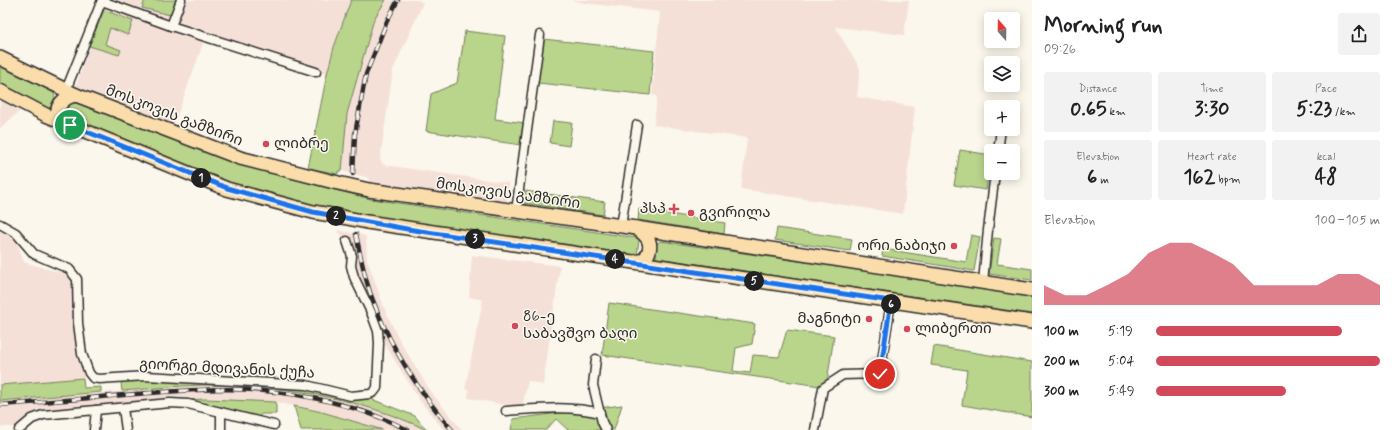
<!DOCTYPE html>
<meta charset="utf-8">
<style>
:root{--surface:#fff;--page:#f2f2f2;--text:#202124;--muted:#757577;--accent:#d1495b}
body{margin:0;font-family:Mynerve,"Noto Sans Georgian",sans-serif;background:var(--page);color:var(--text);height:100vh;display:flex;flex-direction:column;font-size:15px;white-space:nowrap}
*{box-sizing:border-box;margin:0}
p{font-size:13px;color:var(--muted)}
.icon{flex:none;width:22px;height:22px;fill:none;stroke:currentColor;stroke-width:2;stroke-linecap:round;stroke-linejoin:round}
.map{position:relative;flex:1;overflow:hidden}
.drawer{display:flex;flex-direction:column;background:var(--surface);width:360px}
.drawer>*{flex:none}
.needle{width:26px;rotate:340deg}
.buttons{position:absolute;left:984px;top:12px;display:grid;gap:8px}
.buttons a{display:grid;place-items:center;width:36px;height:36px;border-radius:4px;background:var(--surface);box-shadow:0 2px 10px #0003;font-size:20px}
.pin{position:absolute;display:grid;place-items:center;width:34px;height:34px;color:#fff;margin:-17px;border:2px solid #fff;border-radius:50%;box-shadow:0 1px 4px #0007}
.km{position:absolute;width:20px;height:20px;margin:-10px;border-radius:50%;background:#222;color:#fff;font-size:11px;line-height:20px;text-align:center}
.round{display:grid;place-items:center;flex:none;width:42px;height:42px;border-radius:4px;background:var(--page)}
.headline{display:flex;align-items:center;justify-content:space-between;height:68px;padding:0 12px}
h1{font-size:22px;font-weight:700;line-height:30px}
.metrics{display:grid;grid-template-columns:repeat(3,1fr);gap:6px;height:68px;padding:4px 12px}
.metrics div{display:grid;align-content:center;border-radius:4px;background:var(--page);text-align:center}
.metrics b{font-size:20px;font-weight:700}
.metrics small{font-size:11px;font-weight:400}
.metrics p{font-size:11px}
.chart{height:112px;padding:8px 12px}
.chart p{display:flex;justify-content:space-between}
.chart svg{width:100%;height:72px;margin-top:4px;fill:var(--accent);opacity:.7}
ul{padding:0 12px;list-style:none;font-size:13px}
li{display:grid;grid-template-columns:64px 48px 1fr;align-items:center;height:30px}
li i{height:10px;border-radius:5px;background:var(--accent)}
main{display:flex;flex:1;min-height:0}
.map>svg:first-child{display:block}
.built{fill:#f5e0d8}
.green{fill:#b9d48b;stroke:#72805b}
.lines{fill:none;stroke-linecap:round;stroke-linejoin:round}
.minor-casing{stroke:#2b2b2b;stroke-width:11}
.primary-casing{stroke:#2b2b2b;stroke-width:16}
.minor{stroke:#fbf7ec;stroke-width:8}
.primary{stroke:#faddab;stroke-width:13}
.rail-casing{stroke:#2b2b2b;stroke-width:4.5}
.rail{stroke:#fbf7ec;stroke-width:3;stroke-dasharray:9;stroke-linecap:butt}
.primary-bridge-casing{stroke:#2b2b2b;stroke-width:16;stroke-linecap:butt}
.primary-bridge{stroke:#faddab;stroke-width:13}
.route-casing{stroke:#fff;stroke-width:8}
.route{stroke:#1a73e8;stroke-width:5}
.poi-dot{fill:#d1495b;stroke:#fbf7ec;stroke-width:1.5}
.labels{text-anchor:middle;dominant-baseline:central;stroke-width:3;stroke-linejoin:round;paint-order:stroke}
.street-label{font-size:15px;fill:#2b2b2b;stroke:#fbf7ec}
.poi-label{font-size:15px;fill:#2b2b2b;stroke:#fbf7ec;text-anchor:start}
</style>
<main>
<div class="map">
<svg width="1032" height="430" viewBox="0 0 1032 430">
<rect width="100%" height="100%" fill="#fbf7ec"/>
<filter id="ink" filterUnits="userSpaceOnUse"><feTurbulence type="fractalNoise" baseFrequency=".025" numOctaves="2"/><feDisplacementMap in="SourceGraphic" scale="8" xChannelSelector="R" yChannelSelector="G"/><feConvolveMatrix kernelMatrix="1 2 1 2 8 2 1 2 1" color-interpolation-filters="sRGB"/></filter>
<g filter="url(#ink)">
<g class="built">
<path d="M106,0H351L334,47L327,74L207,33L173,127L74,91Z"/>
<path d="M386,0H418L423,3L393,70L380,160L384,165L509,183L506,208L369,186V178L342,171L347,114L374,19Z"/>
<path d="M571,0H909L904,35L835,27L860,68L857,97L915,107L903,214L741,189L747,138L654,125L657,96L652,95L660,12L584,3Z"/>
<path d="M0,100L20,111L0,128Z"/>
<path d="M337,230L366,236L367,259L385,310L401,343L431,392L462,430H444L420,401L387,348L360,280L356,259L344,238Z"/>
<path d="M0,231L16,240L24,262L72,276L76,287L80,358L85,375L83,378L0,385Z"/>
<path d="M472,255L560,266L543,385L528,381L522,408L468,398L469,390L465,389L483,300L469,297Z"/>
<path d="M200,385H249L312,393L372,408L402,418L427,430H383L322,412L276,402L205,399L33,415L13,427H0V401Z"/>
</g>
<g class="green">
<path d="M145,0H176L170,15L142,8Z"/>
<path d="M351,0H386L374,19L347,114L342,171H338V174L308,168L327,74L334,47Z"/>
<path d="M104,10L133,21L128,35L110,28L105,44L121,50L119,55L89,46Z"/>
<path d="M465,31L505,36L495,119L525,123L521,145L426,131L431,94L457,83Z"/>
<path d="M543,39L654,51L650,95L538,83Z"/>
<path d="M0,64L54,93L55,97L48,111L0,87Z"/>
<path d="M68,102H74L235,163L332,189L371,199L637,238L639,240L637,256L334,211L230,183L62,115Z"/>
<path d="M553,121L572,123L569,146L550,143Z"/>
<path d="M960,150L991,155L986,190L954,185Z"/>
<path d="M525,191L605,202L603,215L523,203Z"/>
<path d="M639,209L725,223L724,234L638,220Z"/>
<path d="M777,228L852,239L850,251L775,240Z"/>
<path d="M971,235L980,237L974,271L882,256L883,249L966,262Z"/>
<path d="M994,238L1001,239L997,264L1032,269V280L989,274Z"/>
<path d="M660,241L1032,295V314L656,258V244Z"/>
<path d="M609,303L755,324L752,344L736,348L733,371L750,373L753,355L779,357L787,330L834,336L827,382L820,386L602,355Z"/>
<path d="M934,346L1032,362V417L962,405L967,370L931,365Z"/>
<path d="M83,378L84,388L101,387V392L0,401V385Z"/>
<path d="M150,379L302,386L359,399H371L415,416L427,430C357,397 279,384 202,385C175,386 149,389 122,391L121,384L124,381Z"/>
<path d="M205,399L276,402V414H261L258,418L185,400Z"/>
<path d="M622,405L614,430H568L556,419L546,430H511L513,419Z"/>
<path d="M294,406L322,412L383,430H301Z"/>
</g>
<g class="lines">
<g class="minor-casing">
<g id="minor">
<path d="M102,1L171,26L316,72"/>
<path d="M171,26L181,0"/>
<path d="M66,90L102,0"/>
<path d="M998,151L1001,129"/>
<path d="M516,211L540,35"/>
<path d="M0,224L16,233L34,254L69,269L77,279L78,323L82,354L89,373L93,378L99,379L146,376L306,385L351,396L370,394L374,392L377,388L379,343L378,331L371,312L354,277L351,266L352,256L347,241"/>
<path d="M621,226L637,125"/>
<path d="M983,282L988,230L995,173"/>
<path d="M596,359L593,385L602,422L606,430"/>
<path d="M123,408L126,430"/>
<path d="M506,411C537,409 569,405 600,413"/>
<path d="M19,430L32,419L43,415L170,403L188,404L274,425"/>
<path d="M94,430L96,410"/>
<path d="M221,430V412"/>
<path d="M815,430L823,388L843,375L880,374L891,301"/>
</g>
</g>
<g class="primary-casing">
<g id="primary">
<path d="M0,58L76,95L240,158L338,183"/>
<path d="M0,91L46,115L227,189L313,212L337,216"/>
<path d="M59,120C54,107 63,97 76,95"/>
<path d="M369,190L636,228L1032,290"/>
<path d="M367,222L1032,322"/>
<path d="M635,262C638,261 642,261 644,259C647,257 648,254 649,251C652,240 645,234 636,228"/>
</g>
</g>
<use href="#minor" class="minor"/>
<use href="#primary" class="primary"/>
<g class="rail-casing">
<g id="rail">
<path d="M353,174L355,134L366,74L387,21L398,0"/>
<path d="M356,234C361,259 366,285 376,308C394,353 421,394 452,430"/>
<path d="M0,405C45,402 91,398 136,394C182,391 229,386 275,392C320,397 368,410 408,430"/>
</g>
</g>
<use href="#rail" class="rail"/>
<g class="primary-bridge-casing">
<g id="primary-bridge">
<path d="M338,183L369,190"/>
<path d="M337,216L367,222"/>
</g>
</g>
<use href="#primary-bridge" class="primary-bridge"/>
</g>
</g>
<g class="lines" filter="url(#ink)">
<g class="route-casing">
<path id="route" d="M70,125L227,188L313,212L407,229L891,301L880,374"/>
</g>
<use href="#route" class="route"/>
</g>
<g class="poi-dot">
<circle cx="266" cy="144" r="4"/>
<path d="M672 203h4v4h4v4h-4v4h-4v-4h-4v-4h4z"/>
<circle cx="691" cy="213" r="4"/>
<circle cx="954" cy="246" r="4"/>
<circle cx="869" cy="319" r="4"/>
<circle cx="515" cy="326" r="4"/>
<circle cx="907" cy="329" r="4"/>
</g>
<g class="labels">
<g class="street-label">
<text transform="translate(174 116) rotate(21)">მოსკოვის გამზირი</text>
<text transform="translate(508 194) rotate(8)">მოსკოვის გამზირი</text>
<text transform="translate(227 369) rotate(3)">გიორგი მდივანის ქუჩა</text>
</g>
<g class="poi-label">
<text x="274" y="144">ლიბრე</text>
<text x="666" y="209" text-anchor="end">პსპ</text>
<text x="699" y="213">გვირილა</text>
<text x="946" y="246" text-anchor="end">ორი ნაბიჯი</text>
<text x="523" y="317">86-ე<tspan x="523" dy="17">საბავშვო ბაღი</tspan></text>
<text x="861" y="319" text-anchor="end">მაგნიტი</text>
<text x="915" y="329">ლიბერთი</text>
</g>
</g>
</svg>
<div class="buttons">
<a><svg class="needle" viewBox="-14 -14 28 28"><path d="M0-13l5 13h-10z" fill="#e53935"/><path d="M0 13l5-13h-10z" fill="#757577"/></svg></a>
<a><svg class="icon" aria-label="layers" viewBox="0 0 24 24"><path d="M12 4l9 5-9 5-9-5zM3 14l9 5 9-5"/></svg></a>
<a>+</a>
<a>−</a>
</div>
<div class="pin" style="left:70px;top:125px;background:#1e9e55"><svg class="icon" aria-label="arrive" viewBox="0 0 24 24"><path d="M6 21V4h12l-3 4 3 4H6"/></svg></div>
<div class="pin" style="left:880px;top:374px;background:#d93025"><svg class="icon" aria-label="check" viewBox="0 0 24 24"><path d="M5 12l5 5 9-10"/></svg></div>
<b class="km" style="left:201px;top:178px">1</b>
<b class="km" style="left:336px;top:216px">2</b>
<b class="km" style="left:475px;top:239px">3</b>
<b class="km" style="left:615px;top:259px">4</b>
<b class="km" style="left:754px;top:281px">5</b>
<b class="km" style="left:891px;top:304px">6</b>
</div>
<section class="drawer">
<div class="headline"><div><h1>Morning run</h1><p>09:26</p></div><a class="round"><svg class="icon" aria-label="share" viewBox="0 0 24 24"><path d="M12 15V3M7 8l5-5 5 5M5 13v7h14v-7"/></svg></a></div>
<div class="metrics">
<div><p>Distance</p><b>0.65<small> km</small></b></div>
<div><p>Time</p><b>3:30</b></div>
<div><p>Pace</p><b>5:23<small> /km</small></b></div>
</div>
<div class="metrics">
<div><p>Elevation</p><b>6<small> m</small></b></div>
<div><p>Heart rate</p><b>162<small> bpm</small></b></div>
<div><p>kcal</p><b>48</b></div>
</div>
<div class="chart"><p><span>Elevation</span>100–105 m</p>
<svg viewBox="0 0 160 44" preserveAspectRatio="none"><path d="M0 44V32L10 38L20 38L30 32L40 25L50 12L60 6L70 6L80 12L90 19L100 32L110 32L120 32L130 32L140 25L150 25L160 32V44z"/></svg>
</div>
<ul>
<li><b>100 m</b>5:19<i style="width:83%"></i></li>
<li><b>200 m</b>5:04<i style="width:100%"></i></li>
<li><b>300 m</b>5:49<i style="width:58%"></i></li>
</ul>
</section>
</main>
